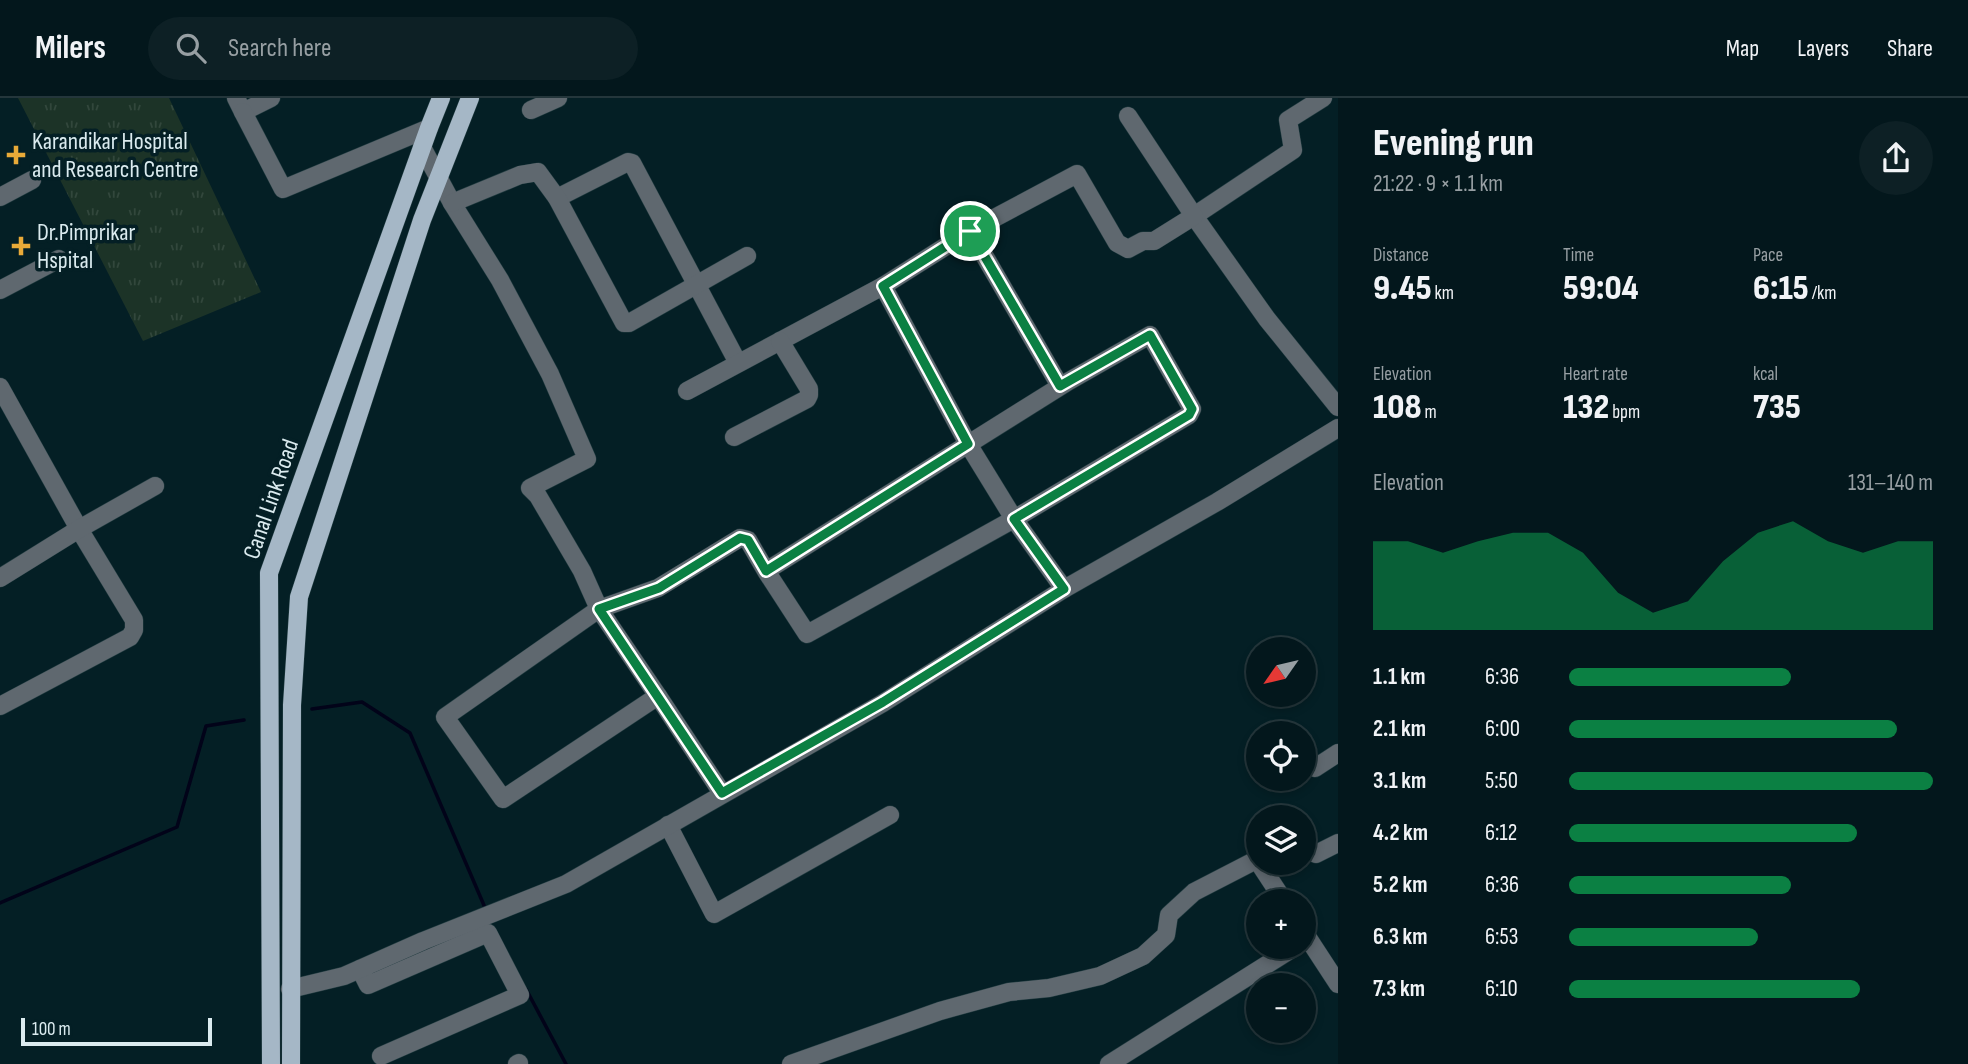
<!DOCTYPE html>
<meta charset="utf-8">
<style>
:root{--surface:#03171c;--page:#0d2025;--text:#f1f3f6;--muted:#979fa3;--line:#24363b;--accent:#0b8043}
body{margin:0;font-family:"Sofia Sans Condensed",sans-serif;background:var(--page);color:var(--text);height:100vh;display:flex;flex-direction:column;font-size:26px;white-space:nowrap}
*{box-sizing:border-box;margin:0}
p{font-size:23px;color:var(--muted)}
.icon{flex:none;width:38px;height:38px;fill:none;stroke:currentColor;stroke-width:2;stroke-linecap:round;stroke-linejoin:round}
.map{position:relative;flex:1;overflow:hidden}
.drawer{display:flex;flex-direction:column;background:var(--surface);width:630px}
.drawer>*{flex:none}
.needle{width:46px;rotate:236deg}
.buttons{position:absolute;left:1246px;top:539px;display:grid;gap:14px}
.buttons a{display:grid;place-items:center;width:70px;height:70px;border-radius:50%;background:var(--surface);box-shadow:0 4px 10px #0003,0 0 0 2px var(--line);font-size:35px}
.scale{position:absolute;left:21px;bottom:18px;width:191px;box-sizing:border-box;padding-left:7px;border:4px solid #dbebef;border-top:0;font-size:19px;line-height:24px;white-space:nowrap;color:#dbebef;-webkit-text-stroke:5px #041f25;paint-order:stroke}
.pin{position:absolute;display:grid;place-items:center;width:60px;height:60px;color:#fff;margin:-30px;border:4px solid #fff;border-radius:50%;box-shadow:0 2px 7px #0007}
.round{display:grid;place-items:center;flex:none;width:74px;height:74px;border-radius:37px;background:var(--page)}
.headline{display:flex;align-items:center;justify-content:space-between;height:119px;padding:0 35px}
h1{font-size:38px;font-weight:800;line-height:52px}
.figures{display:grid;grid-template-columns:repeat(3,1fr);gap:10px;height:119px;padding:7px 35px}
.figures div{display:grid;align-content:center}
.figures b{font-size:35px;font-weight:800}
.figures small{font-size:19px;font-weight:400}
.figures p{font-size:19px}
.chart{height:196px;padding:14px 35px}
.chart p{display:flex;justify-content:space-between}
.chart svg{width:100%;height:126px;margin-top:7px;fill:var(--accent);opacity:.7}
ul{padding:0 35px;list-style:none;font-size:23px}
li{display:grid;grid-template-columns:112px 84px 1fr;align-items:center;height:52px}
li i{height:18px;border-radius:9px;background:var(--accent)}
header{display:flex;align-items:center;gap:42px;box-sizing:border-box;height:98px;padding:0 35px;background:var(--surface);border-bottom:2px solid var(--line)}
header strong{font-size:33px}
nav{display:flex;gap:38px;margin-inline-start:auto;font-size:24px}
.search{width:490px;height:63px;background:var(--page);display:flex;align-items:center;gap:18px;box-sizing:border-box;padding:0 24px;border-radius:38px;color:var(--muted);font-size:26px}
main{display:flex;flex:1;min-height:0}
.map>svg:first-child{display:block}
.grass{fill:url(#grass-tufts)}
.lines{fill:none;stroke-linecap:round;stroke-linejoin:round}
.stream{stroke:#020319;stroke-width:3.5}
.minor-casing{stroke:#223c41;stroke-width:19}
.major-casing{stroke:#223c41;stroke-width:19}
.minor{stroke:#5f686f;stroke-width:18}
.major{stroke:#a5b7c6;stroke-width:18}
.route-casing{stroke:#fff;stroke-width:14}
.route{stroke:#0b8043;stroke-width:9}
.poi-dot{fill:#e9aa38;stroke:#041f25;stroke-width:2.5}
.labels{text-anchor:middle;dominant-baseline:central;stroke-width:7;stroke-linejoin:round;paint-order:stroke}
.poi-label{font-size:24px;fill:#dbebef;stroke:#041f25;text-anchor:start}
.street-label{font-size:24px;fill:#dbebef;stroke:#041f25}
</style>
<header>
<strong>Milers</strong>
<div class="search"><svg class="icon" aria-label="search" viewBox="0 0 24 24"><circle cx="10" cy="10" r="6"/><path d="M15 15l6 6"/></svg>Search here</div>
<nav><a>Map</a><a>Layers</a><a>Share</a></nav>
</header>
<main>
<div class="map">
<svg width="1338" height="966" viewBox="0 0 1338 966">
<defs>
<pattern id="grass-tufts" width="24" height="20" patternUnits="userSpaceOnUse" patternTransform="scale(1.75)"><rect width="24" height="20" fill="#1c3327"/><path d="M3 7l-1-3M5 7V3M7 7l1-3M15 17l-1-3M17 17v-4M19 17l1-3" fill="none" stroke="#32473c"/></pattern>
</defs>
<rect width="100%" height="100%" fill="#041f25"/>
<path class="grass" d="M18,0H169L261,194L143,243Z"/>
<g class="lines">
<g class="stream">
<path d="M312,611L362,604L410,635L486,812"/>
<path d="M0,805L177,729L206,628L244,622"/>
<path d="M526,891L566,966"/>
</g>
<g class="minor-casing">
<g id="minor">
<path d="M236,0L243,14L271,0"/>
<path d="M1323,0L1288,22L1293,52L1194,118L1267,221L1338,309"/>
<path d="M531,12L558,0"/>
<path d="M243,14L283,91L429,30"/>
<path d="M422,49L452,105L500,182L550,276L587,361L530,390L538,398L582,473L599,511L658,598L503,701L445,619L599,511L658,490L740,440L748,442L766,473L1069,283L1150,237L1192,311L1189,317L1014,421L807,536L766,473"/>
<path d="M0,99L32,82"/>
<path d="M557,100L628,64L632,65L738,265"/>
<path d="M452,105L520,77L538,74L557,100L624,225H629L747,158"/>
<path d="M970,133L1077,76L1117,145L1128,151L1143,143H1154L1194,118L1128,18"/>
<path d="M883,188L968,346L1014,421L1064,491"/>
<path d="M0,192L59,161"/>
<path d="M0,289L79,431L134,522V532L130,539L0,608"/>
<path d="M687,293L883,188L970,133L1060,288"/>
<path d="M734,339L807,301L809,297V291L780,243"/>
<path d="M0,480L79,431L155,388"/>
<path d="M658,598L722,695"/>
<path d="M1315,670L1338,655"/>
<path d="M668,727L714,816L890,717"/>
<path d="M1304,750L1316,756L1338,745"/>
<path d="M1259,765L1284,803"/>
<path d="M1304,834L1338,886"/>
<path d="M360,871L368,887L488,835L520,897L381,958"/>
<path d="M290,891L344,878L423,843L566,786L883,605L1064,491L1217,404L1338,330"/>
<path d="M517,966L519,965"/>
<path d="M791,966L940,913L1009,894L1049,890L1100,878L1143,858L1166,837L1169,817L1194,794L1258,761"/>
<path d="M1109,966L1295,849"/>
</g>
</g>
<g class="major-casing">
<g id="major">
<path d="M271,966L269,475L429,30L441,0"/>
<path d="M291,966L292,607L299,499L422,122L470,0"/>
</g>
</g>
<use href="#minor" class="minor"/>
<use href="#major" class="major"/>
</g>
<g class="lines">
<g class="route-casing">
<path id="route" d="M970,133L1060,288L1150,237L1192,311L1189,317L1014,421L1064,491L883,604L722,695L599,511L659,490L740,440L748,442L766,473L968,346L883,188Z"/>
</g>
<use href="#route" class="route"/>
</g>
<g class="poi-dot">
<path d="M12.5 46.5h7v7h7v7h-7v7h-7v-7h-7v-7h7z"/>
<path d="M17.5 137.5h7v7h7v7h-7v7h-7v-7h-7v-7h7z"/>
</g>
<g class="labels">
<g class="poi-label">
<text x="32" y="43">Karandikar Hospital<tspan x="32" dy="28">and Research Centre</tspan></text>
<text x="37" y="134">Dr.Pimprikar<tspan x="37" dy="28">Hspital</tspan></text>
</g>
<g class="street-label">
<text transform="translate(271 401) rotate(-71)">Canal Link Road</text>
</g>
</g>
</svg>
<div class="buttons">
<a><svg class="needle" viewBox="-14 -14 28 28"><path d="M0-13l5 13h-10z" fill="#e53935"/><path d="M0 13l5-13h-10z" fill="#979fa3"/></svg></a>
<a><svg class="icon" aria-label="locate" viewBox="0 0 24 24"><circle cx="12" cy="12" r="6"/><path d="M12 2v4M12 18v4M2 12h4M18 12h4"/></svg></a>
<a><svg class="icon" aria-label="layers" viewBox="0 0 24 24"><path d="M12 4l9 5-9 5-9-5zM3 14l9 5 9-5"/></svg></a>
<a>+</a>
<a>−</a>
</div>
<div class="scale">100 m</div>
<div class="pin" style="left:970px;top:133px;background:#1e9e55"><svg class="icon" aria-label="arrive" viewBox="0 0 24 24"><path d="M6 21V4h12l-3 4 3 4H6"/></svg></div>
</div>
<section class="drawer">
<div class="headline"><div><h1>Evening run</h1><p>21:22 · 9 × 1.1 km</p></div><a class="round"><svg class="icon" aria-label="share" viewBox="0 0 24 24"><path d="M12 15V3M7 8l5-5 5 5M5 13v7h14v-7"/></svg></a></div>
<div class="figures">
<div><p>Distance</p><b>9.45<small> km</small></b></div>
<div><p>Time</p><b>59:04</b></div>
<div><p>Pace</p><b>6:15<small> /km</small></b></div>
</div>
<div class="figures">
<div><p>Elevation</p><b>108<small> m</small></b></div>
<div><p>Heart rate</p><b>132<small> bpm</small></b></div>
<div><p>kcal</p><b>735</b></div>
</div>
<div class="chart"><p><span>Elevation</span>131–140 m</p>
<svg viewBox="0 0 160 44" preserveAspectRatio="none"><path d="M0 44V13L10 13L20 17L30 13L40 10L50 10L60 17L70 31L80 38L90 34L100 20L110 10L120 6L130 13L140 17L150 13L160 13V44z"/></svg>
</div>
<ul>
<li><b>1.1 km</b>6:36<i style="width:61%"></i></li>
<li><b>2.1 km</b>6:00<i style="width:90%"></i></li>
<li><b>3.1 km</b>5:50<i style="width:100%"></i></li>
<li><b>4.2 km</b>6:12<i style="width:79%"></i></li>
<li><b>5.2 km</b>6:36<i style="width:61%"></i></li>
<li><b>6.3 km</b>6:53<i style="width:52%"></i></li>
<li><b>7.3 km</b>6:10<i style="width:80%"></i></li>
</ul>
</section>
</main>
